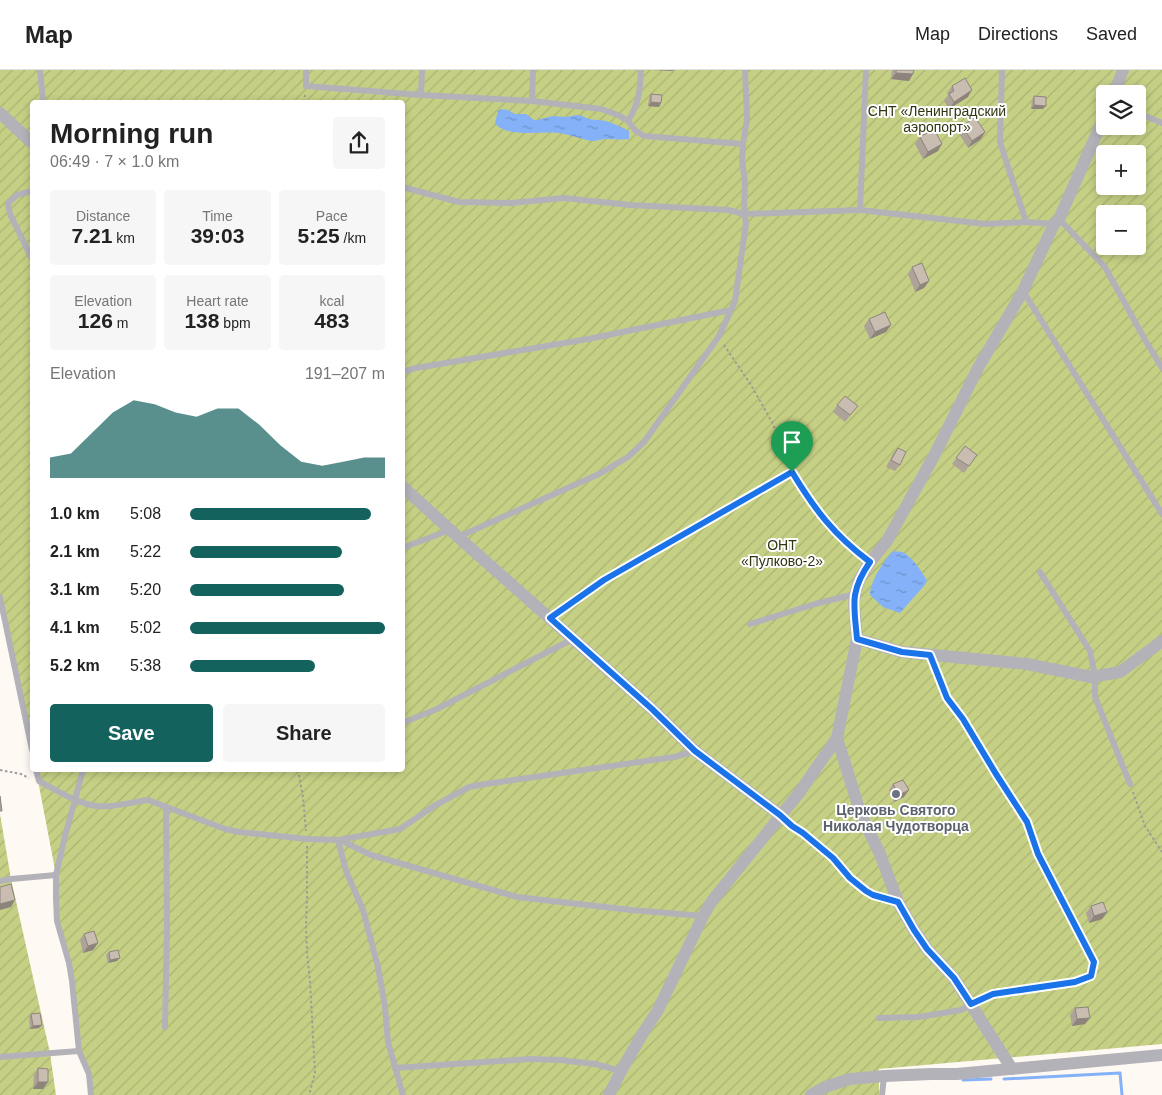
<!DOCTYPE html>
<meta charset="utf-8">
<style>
:root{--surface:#fff;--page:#f6f6f6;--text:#222;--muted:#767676;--line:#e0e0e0;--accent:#14625d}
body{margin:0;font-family:Helvetica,sans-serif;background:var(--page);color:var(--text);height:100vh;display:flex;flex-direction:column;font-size:19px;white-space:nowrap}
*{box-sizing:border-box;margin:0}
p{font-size:16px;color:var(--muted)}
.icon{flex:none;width:28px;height:28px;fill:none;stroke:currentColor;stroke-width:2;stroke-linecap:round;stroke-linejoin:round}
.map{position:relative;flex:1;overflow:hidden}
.panel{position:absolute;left:30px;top:30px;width:375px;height:672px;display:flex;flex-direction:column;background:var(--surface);border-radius:5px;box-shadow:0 2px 8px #0003}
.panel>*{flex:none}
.fabs{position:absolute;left:1096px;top:15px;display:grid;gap:10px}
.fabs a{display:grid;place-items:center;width:50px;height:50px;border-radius:5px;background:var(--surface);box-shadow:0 2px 8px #0003;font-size:25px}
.pin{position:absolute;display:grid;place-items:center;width:42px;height:42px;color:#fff;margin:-51px -21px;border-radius:50% 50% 50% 0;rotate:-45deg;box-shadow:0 0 5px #0007}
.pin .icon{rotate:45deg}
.round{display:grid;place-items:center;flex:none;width:52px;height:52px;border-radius:5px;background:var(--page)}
.overview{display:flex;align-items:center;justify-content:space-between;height:85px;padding:0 20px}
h1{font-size:28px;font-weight:700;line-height:38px}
.stats{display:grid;grid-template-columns:repeat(3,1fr);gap:8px;height:85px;padding:5px 20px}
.stats div{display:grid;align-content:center;border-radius:5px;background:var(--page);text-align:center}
.stats b{font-size:21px;font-weight:700}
.stats small{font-size:14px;font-weight:400}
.stats p{font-size:14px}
.chart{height:140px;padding:10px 20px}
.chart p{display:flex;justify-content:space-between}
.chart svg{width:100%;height:90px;margin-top:5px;fill:var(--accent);opacity:.7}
.action{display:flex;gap:10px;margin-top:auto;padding:10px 20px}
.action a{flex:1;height:58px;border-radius:5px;background:var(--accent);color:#fff;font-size:20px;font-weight:700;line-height:58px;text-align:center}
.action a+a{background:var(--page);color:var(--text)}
ul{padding:0 20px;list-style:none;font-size:16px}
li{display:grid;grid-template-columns:80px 60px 1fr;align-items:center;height:38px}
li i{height:12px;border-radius:6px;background:var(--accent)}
header{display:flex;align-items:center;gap:30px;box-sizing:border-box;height:70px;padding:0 25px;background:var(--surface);border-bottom:1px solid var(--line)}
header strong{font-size:24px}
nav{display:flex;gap:28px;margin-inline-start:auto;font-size:18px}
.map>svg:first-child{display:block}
.garden{fill:url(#garden-furrows);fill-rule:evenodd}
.water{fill:url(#water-ripples)}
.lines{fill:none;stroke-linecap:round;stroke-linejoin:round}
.stream{stroke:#84b1f8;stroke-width:3}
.path{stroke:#a09b96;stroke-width:2;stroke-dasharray:2.5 2.5;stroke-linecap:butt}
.service{stroke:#b4b2b9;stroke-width:6}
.minor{stroke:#b4b2b9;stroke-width:12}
.wall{fill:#ada398}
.shaded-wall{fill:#8d847c}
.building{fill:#c9bdb1;stroke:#8d847c}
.route-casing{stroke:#fff;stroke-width:10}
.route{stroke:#1a73e8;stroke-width:6}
.worship-dot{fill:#6b7280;stroke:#fff;stroke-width:2}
.labels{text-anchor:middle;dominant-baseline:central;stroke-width:4;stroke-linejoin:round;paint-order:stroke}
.park-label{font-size:14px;fill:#323610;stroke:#fff}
.worship-label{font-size:14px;font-weight:bold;fill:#5b616d;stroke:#fff}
</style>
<header>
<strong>Map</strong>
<nav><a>Map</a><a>Directions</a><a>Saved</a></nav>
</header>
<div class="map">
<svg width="1162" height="1025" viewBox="0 0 1162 1025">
<defs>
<pattern id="garden-furrows" width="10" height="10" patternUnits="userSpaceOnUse" patternTransform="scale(1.25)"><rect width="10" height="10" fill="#c6d084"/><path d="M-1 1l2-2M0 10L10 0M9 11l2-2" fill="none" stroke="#abb373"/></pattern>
<pattern id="water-ripples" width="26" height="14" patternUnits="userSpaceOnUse" patternTransform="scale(1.25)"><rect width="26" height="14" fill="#84b1f8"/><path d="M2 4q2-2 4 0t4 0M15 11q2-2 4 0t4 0" fill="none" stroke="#6d91ca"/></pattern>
</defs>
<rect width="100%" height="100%" fill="#fff9f4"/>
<g class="garden">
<path d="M0,0H1162V974L879,999V1025H90L89,1004L79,981L72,911L57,851L56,805L36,700H402V32H32V680L0,527ZM1105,24H1138V56H1105ZM1105,84H1138V116H1105ZM1105,144H1138V176H1105Z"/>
<path d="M0,744L11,809L50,983L56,1025H0Z"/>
</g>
<g class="water">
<path d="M501,39L508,40L515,44H526L534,50H537L553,46L566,47L577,45L583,46C588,51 598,49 606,51C615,54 622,57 629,61V69C622,70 614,69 607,69C601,69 597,71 591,71C580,69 569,64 558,63C542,61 505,68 495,53L498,41Z"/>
<path d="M893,481C896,482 899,481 902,482C911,485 923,503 927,511L923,517L900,543L883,537L870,525C870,512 884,490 893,481Z"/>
</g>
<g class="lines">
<g class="stream">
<path d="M1004,1009L1120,1003L1122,1025"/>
<path d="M963,1010L991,1009"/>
</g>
<g class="path">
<path d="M304,32L305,25"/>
<path d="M724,275L751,315L773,354L789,395"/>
<path d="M0,700L21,704L29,708"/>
<path d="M298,700L303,727L306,761"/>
<path d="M1133,722L1145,756L1162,782"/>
<path d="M789,753L803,763L833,788L845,804L857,814L873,825L884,828"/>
<path d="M307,776V827L306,856L307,883L310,911L315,1003L309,1025"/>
</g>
<g class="service">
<path d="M40,0L43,32"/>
<path d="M306,0V16L421,25L532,31L601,39L618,45L628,51L636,61L644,66L743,74"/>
<path d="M1002,0L1000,72L1026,152"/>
<path d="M421,25L422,0"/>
<path d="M532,31L533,0"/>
<path d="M1138,43L1162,53"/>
<path d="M628,51C639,33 640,21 641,0"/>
<path d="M402,117L459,132L511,133L564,128L630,135L728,140L744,144L860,140L986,154L1026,152L1054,154"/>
<path d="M32,121L17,125L8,133L10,144L32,189"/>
<path d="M860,140L866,0"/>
<path d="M1059,149L1105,197L1144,268L1162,298"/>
<path d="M1023,221L1162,444"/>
<path d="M402,302L416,298L588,269L731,240"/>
<path d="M458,467L599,404L628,387L644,372L719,266L731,240L735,231L746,153L744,144L745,113L742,90L743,74L747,49L745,0"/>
<path d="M402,478L450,460"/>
<path d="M1040,502L1090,581L1095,606V627L1130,714"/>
<path d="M0,527L32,680"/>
<path d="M550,549L604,510L792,402C815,440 834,465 870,492"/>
<path d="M750,554L815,534L855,524"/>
<path d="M402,653L437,639L573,569"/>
<path d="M36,700L39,711C54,719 80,735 97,736C114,738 131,732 148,730L225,759L239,762L307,769L338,770L400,759L434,736L469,717L485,714L674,687L695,681"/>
<path d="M83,700L64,770L56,805V829L57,851L69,893L72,911L79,981L89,1004L91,1025"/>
<path d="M338,770L346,801L363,840L378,897L385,937L388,972L403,1025"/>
<path d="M340,770L371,785L517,827L631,840L703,846"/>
<path d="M0,811L11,809L56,805"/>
<path d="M879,948L919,947L961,940L993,924L1075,912L1091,906L1094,892L1091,883L1038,784L1027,752L996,705L963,649L947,628L930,585"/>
<path d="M165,957L167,858L166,737"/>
<path d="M0,987L79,981"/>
<path d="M395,998L530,989L561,990L595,994L621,1001"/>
<path d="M882,1025L884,1006"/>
</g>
<g class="minor">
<path d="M1114,24L1123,0"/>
<path d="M0,43L32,73"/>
<path d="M402,416L458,467L652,639L695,681L780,745"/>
<path d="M857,569L902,582L1027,594L1091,607L1120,602L1162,571"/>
<path d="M837,668L861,745L880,784L898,832L914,860L927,879L954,908L1012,999"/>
<path d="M609,1025L621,1001L643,963L658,940L703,846L712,831L799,723L837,668L857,569L854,535L855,524L859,510L870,492L887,471L935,384L978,298L1023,221L1054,154L1059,149L1105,45"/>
<path d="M811,1025L825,1017L850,1009L884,1006L931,1004H957L1162,985"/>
</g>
</g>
<g class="wall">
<path d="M892,0H914L909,11L891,9Z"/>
<path d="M952,16L968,27L949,39L944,31L948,25L947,23Z"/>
<path d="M651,24L661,33L659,37L648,36L649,28Z"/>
<path d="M1034,26L1043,39H1031L1032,30Z"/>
<path d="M962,56L981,69L968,78L958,62Z"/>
<path d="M920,67L938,81L923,89L915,74Z"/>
<path d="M912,197L929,211L924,218L915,222L908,204Z"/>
<path d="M869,249L891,255L886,262L870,269L864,256Z"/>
<path d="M837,335L858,336L845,352L833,342Z"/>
<path d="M965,376L977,385L964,403L952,394Z"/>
<path d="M898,378L900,395L895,401L886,397L893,384Z"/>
<path d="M893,714L904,727L894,732L889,720Z"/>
<path d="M1091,836L1107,842L1102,849L1089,853L1086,843Z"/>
<path d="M84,864L98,873L93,880L83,883L80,870Z"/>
<path d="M109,882L117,891L108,893L106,885Z"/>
<path d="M1075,938L1085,954L1072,956L1070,945Z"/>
<path d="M31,944L42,955L39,958L30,959L29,947Z"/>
<path d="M38,998L43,1019H33L34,1005Z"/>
</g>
<g class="shaded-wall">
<path d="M652,0H673V1Z"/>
<path d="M896,3L913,4L909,11L891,9Z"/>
<path d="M972,20L968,27L949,39L954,32Z"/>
<path d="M651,32L661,33L659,37L648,36Z"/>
<path d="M1034,35L1046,36L1043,39H1031Z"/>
<path d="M985,62L981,69L968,78L972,71Z"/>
<path d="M942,74L938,81L923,89L928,82Z"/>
<path d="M929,211L924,218L915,222L920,215Z"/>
<path d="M891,255L886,262L870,269L875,262Z"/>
<path d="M909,720L904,727L894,732L899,725Z"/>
<path d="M15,830L11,837L0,840V834Z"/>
<path d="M1107,842L1102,849L1089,853L1094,846Z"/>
<path d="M98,873L93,880L83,883L88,876Z"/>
<path d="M120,888L117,891L108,893L110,890Z"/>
<path d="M1090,948L1085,954L1072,956L1077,949Z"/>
<path d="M42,955L39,958L30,959L33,956Z"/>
<path d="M38,1012H48L43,1019H33Z"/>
</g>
<g class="building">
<path d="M896,0H914L913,4L896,3Z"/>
<path d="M965,8L972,20L954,32L949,24L954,21L952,16Z"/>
<path d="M651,24L662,25L661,33L651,32Z"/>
<path d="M1034,26L1046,27V36L1034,35Z"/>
<path d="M975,47L985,62L972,71L962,56Z"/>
<path d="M934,59L942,74L928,82L920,67Z"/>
<path d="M922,193L929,211L920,215L912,197Z"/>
<path d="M885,242L891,255L875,262L869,249Z"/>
<path d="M845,326L858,336L850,345L837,335Z"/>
<path d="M965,376L977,385L969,396L956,388Z"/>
<path d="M898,378L906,382L900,395L891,390Z"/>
<path d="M903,710L909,720L899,725L893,714Z"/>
<path d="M0,726L2,741H0Z"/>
<path d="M11,814L15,830L0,834V817Z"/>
<path d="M1103,832L1107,842L1094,846L1091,836Z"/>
<path d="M94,861L98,873L88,876L84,864Z"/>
<path d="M118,880L120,888L110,890L109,882Z"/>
<path d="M1088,937L1090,948L1077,949L1075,938Z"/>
<path d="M40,943L42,955L33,956L31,944Z"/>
<path d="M38,998L48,999V1012H38Z"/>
</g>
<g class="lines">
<g class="route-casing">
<path id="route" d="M792,402C815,440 834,465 870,492C863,502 857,513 855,525C853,539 856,555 857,569L902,582L930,585L947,628L963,649L996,704L1027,752L1038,784L1094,892L1091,906L1075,912L993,924L971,934L954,908L927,879L914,860L898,832L873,825L866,821L850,808L833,788L803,763L792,756L780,745L695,681L652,639L550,548L604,510Z"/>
</g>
<use href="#route" class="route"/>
</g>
<circle class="worship-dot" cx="896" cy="724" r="5"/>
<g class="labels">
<g class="park-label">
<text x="937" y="41">СНТ «Ленинградский<tspan x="937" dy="16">аэропорт»</tspan></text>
<text x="782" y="475">ОНТ<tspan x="782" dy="16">«Пулково-2»</tspan></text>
</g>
<g class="worship-label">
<text x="896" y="740">Церковь Святого<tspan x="896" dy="16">Николая Чудотворца</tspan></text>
</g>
</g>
</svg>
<div class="fabs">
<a><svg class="icon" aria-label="layers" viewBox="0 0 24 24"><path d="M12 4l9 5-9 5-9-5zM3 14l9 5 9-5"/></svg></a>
<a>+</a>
<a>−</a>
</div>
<div class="pin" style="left:792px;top:402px;background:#1e9e55"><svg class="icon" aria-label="arrive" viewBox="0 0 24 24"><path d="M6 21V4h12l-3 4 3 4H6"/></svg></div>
<section class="panel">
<div class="overview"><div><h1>Morning run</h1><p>06:49 · 7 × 1.0 km</p></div><a class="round"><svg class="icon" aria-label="share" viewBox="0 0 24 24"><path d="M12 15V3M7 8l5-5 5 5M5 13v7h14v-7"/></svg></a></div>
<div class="stats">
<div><p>Distance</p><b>7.21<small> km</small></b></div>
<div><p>Time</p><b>39:03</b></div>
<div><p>Pace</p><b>5:25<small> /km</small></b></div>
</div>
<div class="stats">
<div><p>Elevation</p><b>126<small> m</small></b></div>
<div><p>Heart rate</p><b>138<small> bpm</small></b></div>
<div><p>kcal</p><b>483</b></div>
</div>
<div class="chart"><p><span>Elevation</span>191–207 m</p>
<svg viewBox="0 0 160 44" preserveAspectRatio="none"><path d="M0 44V34L10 32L20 22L30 12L40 6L50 8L60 12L70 14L80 10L90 10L100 18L110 28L120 36L130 38L140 36L150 34L160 34V44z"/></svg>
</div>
<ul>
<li><b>1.0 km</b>5:08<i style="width:93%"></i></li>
<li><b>2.1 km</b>5:22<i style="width:78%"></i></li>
<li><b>3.1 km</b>5:20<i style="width:79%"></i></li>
<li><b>4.1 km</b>5:02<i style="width:100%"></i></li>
<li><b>5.2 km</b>5:38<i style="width:64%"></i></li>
</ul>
<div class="action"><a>Save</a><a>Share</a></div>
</section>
</div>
